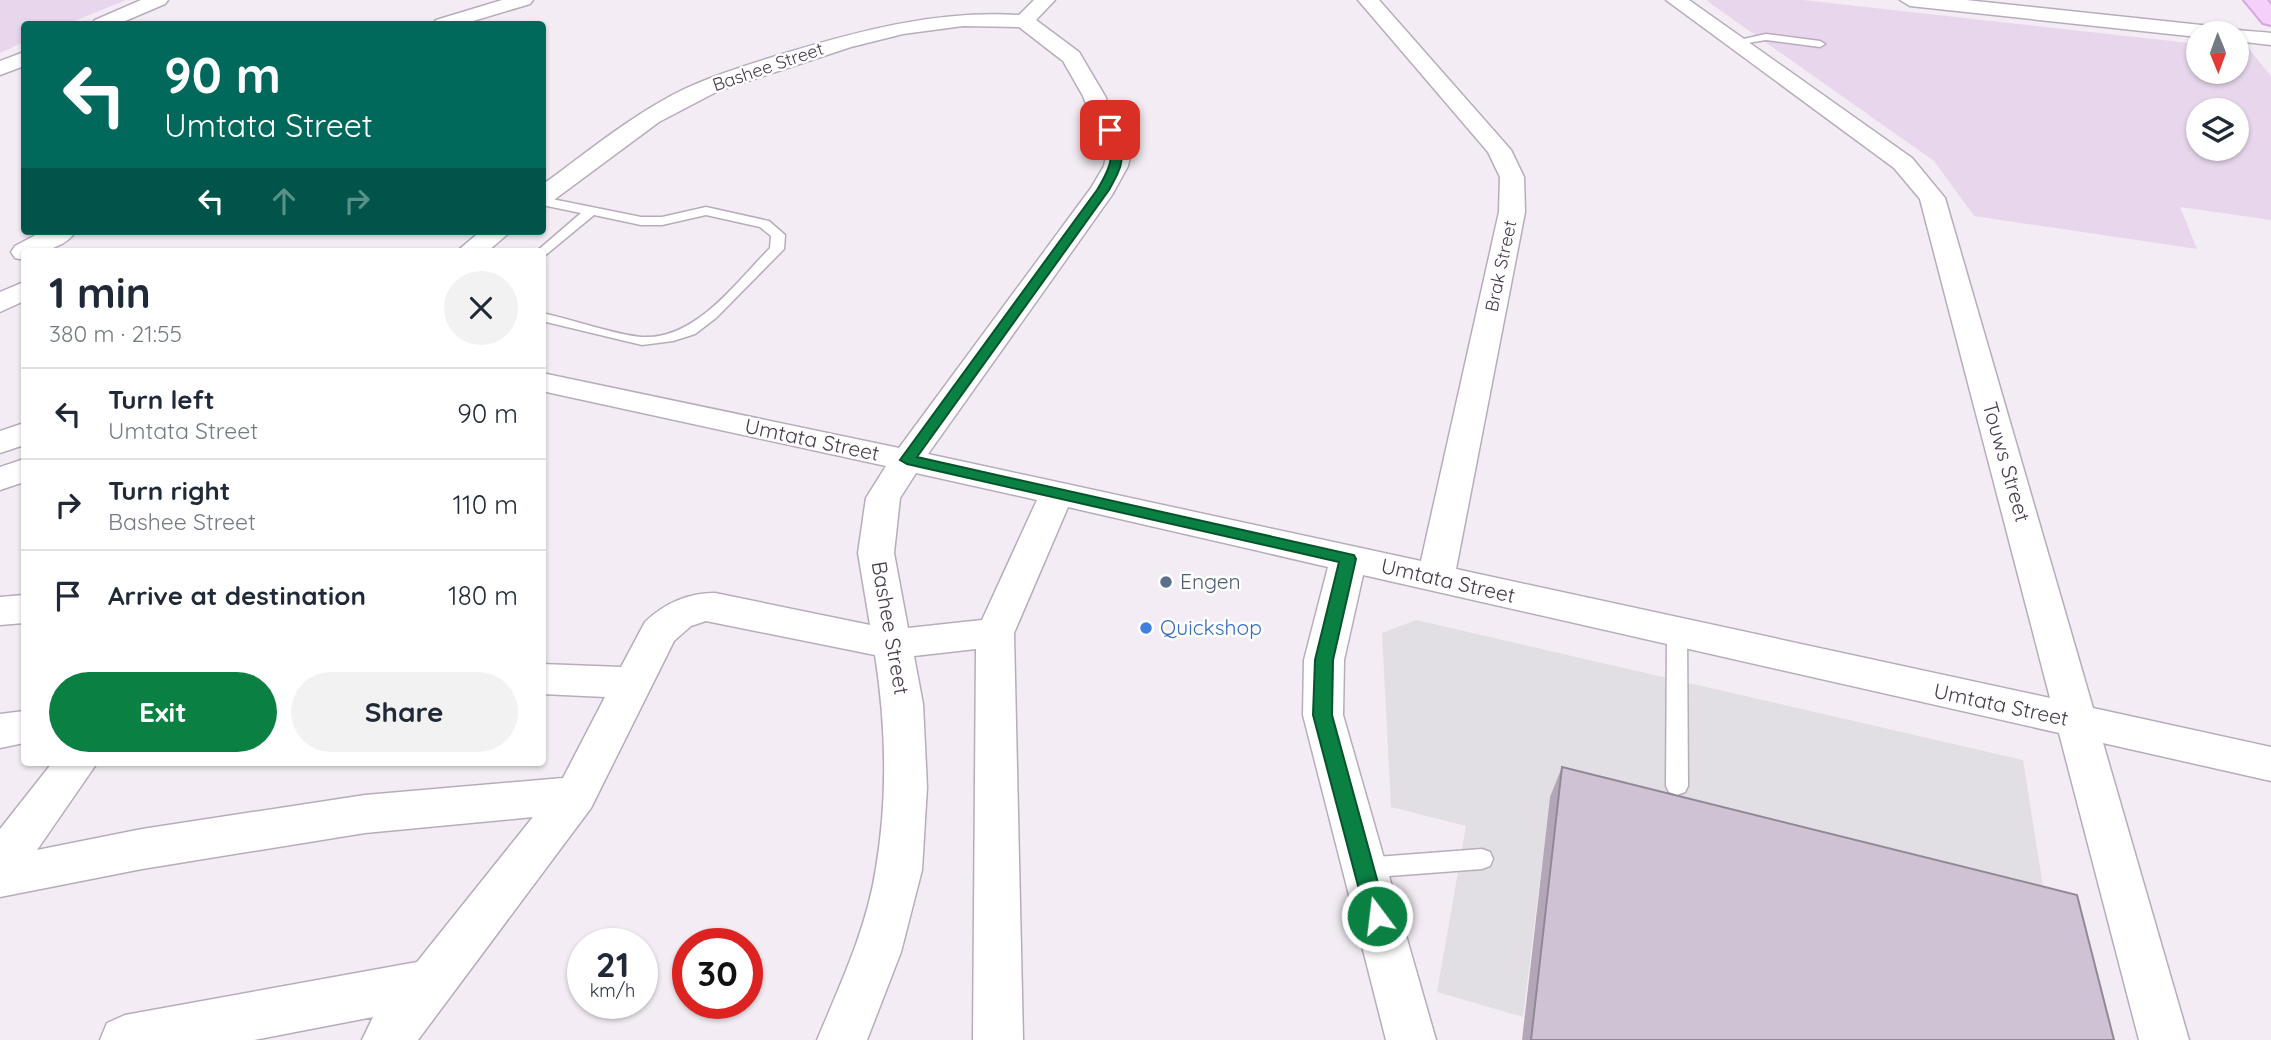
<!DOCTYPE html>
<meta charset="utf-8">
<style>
body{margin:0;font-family:Quicksand,sans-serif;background:#f2f2f3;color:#1f2937;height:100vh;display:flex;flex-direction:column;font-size:26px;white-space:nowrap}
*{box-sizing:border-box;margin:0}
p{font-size:23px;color:#747a83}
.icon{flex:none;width:38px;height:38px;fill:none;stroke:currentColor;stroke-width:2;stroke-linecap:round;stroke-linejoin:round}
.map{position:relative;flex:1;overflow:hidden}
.sheet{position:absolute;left:21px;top:248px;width:525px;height:518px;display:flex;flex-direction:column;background:#fff;border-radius:7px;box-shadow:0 2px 5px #0004}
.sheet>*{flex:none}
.top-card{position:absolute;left:21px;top:21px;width:525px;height:214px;border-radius:7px;box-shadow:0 2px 5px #0004;background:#00695c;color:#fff;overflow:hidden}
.needle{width:46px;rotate:179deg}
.buttons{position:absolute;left:2186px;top:21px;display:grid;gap:14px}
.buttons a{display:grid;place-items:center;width:63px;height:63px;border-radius:50%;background:#fff;box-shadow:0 2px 5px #0004;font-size:35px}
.speed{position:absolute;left:567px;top:928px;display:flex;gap:14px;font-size:35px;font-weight:700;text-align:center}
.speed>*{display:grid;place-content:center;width:91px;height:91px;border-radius:50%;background:#fff;box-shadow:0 2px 5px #0004;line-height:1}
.speed small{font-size:18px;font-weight:400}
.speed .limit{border:10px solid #d22;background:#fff;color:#111}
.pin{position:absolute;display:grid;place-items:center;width:60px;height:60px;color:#fff;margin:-30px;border-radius:14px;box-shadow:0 4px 10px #0006}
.me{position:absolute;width:77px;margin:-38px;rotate:345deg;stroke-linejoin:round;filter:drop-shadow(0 0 5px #0008)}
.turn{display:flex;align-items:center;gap:24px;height:147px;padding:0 28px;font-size:32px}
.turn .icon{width:91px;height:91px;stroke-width:2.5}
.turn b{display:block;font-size:49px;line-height:60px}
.lanes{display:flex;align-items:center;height:66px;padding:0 28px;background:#0003;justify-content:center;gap:35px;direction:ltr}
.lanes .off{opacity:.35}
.round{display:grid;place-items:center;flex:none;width:74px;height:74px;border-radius:37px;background:#f2f2f3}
.overview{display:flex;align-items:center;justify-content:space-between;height:119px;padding:0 28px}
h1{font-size:42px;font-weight:800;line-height:52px}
.cta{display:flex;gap:14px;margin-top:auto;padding:14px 28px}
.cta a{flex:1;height:80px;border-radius:42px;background:#0b8043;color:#fff;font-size:28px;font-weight:800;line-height:80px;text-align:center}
.cta a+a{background:#f2f2f3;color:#1f2937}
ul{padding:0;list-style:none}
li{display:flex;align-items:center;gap:21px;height:91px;padding:0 28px;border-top:2px solid #e0e1e3}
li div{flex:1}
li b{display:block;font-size:26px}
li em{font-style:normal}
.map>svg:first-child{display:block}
.education{fill:#e8d7ec;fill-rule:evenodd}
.parking{fill:#e2dfe4}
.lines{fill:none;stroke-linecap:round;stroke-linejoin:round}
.lane-casing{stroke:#b8acbc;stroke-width:3}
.street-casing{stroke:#b8acbc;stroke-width:3}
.secondary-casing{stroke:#d4a8dc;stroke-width:4}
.lane{fill:#fff;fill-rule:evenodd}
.street{fill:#fff;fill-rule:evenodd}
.secondary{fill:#f5d0fa;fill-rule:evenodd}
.wall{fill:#b3a7b7}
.building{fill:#d0c2d5;stroke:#928895;stroke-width:2}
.route{fill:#0b8043;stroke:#07532c;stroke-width:2}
.service-dot{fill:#5c6f8a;stroke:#fff;stroke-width:2.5}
.shop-dot{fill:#3f7fe0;stroke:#fff;stroke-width:2.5}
.labels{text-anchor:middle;stroke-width:5;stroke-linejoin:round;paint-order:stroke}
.far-street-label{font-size:18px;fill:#443a48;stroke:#fff}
.street-label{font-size:21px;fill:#443a48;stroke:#fff}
.service-label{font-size:21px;fill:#4e5e75;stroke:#fff;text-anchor:start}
.shop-label{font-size:21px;fill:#366cbe;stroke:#fff;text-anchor:start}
</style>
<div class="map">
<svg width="2271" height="1040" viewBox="0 0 2271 1040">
<rect width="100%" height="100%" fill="#f3ecf4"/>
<g class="education">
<path d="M0,0H126L67,24H24V42L0,53Z"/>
<path d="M1709,0H1803L2198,44V72H2236L2237,48L2249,49L2271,76V220L2180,207L2197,249L1974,216L1934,161L1707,1ZM2198,110H2236V149H2198Z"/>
</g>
<path class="parking" d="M1416,620L2023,760L2049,924L1550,798L1523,1017L1437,992L1466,826L1391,807L1382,633Z"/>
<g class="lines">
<g class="lane-casing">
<g id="lane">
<path d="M1766,34L1820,41L1825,44L1820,47L1766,40L1735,45L1730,42Z"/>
<path d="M542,197L641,217H662L706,207L769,221L785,235L784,249L716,318L695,334L673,341L642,345L542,321V313C571,319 615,335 642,337C696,340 736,282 770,248L771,236L760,227L706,215L662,225H641L594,215L542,258V252L537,251L581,213L542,205Z"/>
<path d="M1677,625L1684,627L1687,632L1688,786L1685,792L1677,795L1669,792L1666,786L1667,632L1670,627Z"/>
<path d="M1482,849L1490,852L1493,859L1490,866L1482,869L1363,878L1355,875L1352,868L1355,861L1363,858Z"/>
</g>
</g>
<g class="street-casing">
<g id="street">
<path d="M141,0H168L165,4L118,24H92L95,20Z"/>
<path d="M502,0H533L530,4L463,24H433L436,20Z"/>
<path d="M1034,0H1055L1036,20L1079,52L1105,96L1130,156L1128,166L1112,195L928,454L1421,561L1499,212L1500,177L1488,152L1358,0H1379L1511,150L1524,177L1525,212L1456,569L2050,698L1920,199L1894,168L1666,0H1689L1912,158L1945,198L2093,708L2271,747V781L2103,743L2189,1040H2139L2059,733L1363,575L1344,660L1343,715L1436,1040H1386L1303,715L1304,660L1328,567L1068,507L1014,633L1023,1040H973L976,649L914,656L923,704L927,787L922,870L901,952L867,1040H817C840,985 867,928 876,868C888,797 886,725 875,655L706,621L691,626L674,641L591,808L418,1040H362L373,1017L254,1040H100L107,1023L125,1015L417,962L533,817L365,833L142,869L0,897V829L52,763H97L37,850L142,829L365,795L563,778L605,697L542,694V664L621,667L645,622C665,603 688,593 715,593L870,625L858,553L866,498L886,466L542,391V373L899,448L1091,188L1104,166L1106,156L1083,96L1063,61L1019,27L963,26L903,34L851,47L718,91L659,122L551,202L542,205V185C581,157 618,126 660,102C697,80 738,68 779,55C858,31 936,10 1019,15ZM916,473L1037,500L982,620L908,628L894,553L900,498Z"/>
<path d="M1900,0H1966L2220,27C2235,31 2254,31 2271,33V45L2236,41V33H2198V37L1910,6Z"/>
<path d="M24,52V66L0,75V61Z"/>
<path d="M43,231H76C65,248 43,252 24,252V260L15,258L11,252L15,246Z"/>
<path d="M481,231H511L487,252H456Z"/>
<path d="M24,282V301L0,312V292Z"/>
<path d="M24,423V445L0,453V431Z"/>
<path d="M24,459V482L0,490V467Z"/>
<path d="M24,595V623L0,625V597Z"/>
<path d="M24,711V743L0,748V714Z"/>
</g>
</g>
<g class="secondary-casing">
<path id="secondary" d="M2244,0H2267L2271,5V25L2263,23Z"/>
</g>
<use href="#lane" class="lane"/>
<use href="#street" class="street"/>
<use href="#secondary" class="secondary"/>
</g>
<path class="wall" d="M1562,767L2114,1040H1522L1550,797Z"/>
<path class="building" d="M1562,767L2077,895L2114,1040H1531Z"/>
<path class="route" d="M1110,127L1115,130C1125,160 1124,163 1109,190L917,457L1354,555L1356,559L1333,660L1332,715L1387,916L1384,923L1377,926L1369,923L1366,916L1313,715L1315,660L1339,562L907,464L900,460L1097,190C1113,163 1114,159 1104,130Z"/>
<circle class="service-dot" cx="1166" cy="582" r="7"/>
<circle class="shop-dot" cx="1146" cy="628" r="7"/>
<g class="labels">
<g class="far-street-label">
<text transform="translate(768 67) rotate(-19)" y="6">Bashee Street</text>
<text transform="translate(1501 266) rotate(-78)" y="6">Brak Street</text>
</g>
<g class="street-label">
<text transform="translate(812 440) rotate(12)" y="7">Umtata Street</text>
<text transform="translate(2006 462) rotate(74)" y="7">Touws Street</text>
<text transform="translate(1448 581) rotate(13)" y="7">Umtata Street</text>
<text transform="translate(890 628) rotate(80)" y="7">Bashee Street</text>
<text transform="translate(2001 705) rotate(12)" y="7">Umtata Street</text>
</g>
<g class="service-label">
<text x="1180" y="589">Engen</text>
</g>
<g class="shop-label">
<text x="1160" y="635">Quickshop</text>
</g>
</g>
</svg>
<div class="buttons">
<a><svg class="needle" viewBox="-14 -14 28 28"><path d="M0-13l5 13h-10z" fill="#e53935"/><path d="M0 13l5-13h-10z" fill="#747a83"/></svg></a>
<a><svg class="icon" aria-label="layers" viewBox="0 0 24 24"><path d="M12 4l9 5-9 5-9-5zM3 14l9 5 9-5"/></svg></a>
</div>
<div class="speed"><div>21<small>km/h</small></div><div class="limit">30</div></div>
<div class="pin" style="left:1110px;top:130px;background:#d93025"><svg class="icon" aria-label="arrive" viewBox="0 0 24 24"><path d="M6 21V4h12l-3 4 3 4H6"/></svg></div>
<svg class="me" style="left:1377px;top:916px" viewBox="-20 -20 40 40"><circle r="17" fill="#0b8043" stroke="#fff" stroke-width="3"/><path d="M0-11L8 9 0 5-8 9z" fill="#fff"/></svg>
<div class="top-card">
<div class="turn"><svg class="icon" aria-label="left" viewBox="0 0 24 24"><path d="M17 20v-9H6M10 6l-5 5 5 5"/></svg><div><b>90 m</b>Umtata Street</div></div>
<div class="lanes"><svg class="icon" aria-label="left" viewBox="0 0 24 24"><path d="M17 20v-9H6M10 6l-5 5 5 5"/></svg><svg class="icon off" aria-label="ahead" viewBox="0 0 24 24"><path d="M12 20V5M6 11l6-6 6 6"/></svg><svg class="icon off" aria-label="right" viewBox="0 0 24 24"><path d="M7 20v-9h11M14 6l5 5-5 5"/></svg></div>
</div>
<section class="sheet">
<div class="overview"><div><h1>1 min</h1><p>380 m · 21:55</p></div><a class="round"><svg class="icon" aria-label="close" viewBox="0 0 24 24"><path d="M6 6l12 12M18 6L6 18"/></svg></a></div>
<ul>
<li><svg class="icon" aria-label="left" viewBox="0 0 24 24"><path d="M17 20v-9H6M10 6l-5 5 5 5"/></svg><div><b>Turn left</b><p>Umtata Street</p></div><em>90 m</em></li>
<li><svg class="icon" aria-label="right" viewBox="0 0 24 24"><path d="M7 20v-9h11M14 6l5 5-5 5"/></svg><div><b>Turn right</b><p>Bashee Street</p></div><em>110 m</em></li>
<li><svg class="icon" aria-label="arrive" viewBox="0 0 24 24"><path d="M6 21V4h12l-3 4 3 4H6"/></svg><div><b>Arrive at destination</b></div><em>180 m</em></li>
</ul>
<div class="cta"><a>Exit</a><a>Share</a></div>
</section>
</div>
